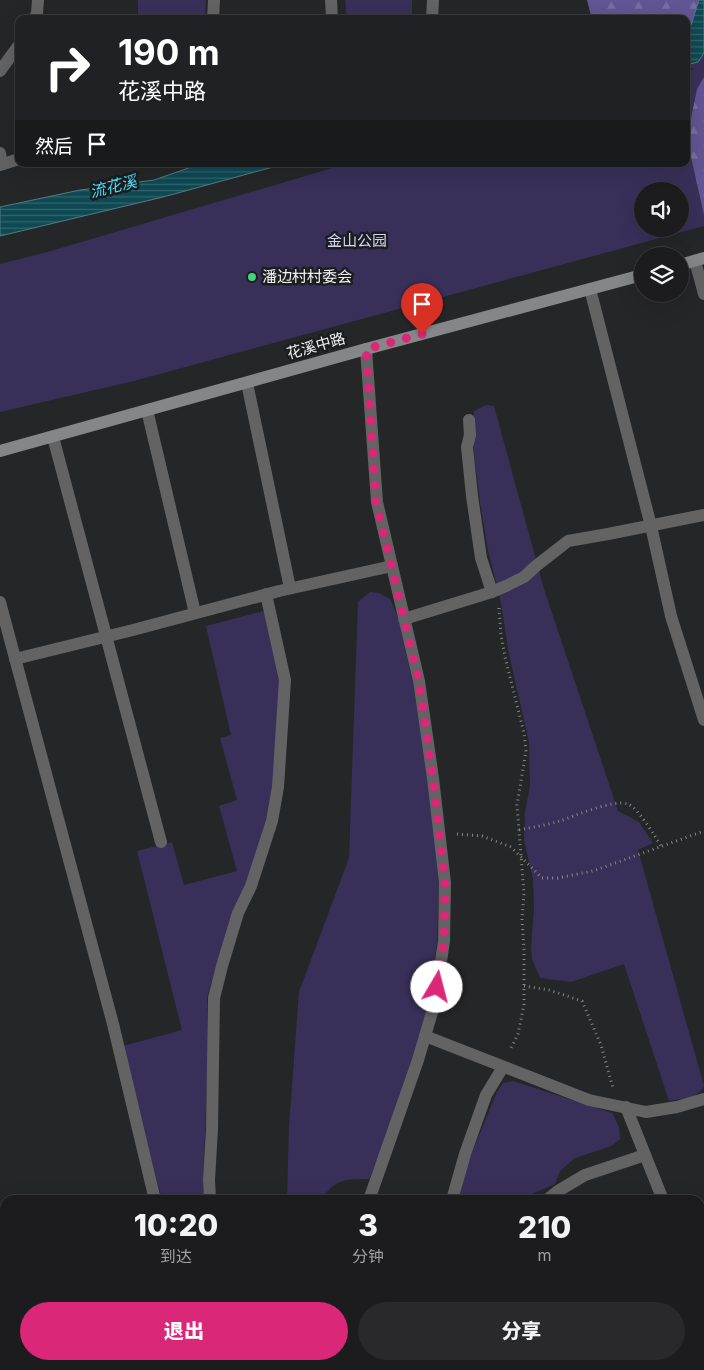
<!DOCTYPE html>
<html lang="zh">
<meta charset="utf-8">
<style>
body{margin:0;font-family:Inter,"Noto Sans SC",sans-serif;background:#29292b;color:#f1f3f6;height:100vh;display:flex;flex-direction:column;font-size:19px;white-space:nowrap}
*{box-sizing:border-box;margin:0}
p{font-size:16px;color:#a0a1a4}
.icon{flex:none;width:28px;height:28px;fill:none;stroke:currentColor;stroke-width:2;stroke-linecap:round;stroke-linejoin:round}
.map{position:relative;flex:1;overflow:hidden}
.side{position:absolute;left:0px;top:1195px;width:705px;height:175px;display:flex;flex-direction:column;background:#1c1c1e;border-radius:15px 15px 0 0;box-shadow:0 5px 20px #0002,0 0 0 1px #3a3a3c}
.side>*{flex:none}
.banner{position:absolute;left:15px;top:15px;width:675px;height:152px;border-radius:10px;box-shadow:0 5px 20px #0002,0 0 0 1px #3a3a3c;background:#202124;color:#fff;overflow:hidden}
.tools{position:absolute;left:634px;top:182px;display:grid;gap:10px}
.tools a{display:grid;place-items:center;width:55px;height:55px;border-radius:50%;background:#1c1c1e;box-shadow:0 5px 20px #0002,0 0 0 1px #3a3a3c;font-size:25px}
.pin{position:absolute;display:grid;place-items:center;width:42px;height:42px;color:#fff;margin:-51px -21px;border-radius:50% 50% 50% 0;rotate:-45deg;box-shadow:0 0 5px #0007}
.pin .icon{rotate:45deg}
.me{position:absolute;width:55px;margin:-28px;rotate:8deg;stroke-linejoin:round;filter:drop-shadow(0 0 4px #0008)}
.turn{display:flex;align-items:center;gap:18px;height:105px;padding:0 20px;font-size:22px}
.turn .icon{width:65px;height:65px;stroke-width:2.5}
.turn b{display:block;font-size:35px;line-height:42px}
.then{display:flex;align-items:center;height:48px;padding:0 20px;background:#0003;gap:10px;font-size:19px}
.eta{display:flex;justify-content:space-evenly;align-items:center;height:85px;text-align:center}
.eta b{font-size:30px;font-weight:800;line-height:35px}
.primary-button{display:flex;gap:10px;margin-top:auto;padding:10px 20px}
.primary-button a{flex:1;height:58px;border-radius:30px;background:#db2777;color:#fff;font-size:20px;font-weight:800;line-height:58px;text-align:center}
.primary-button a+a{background:#29292b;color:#f1f3f6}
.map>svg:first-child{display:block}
.green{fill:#383059;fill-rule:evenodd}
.forest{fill:url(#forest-firs)}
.water{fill:url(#water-rules);stroke:#527c83}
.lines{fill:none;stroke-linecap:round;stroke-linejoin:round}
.path{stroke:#868788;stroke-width:3;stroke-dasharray:1 4;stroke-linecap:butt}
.lane{stroke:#636364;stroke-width:12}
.street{stroke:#636364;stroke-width:12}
.secondary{stroke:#858688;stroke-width:12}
.route{stroke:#db2777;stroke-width:9;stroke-dasharray:0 16.2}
.poi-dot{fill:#3cd77e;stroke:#1b1d1f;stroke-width:2}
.labels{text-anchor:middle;stroke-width:5;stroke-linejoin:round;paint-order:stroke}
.park-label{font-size:15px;fill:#d8d3f8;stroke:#1b1d1f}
.poi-label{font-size:15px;fill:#f2f3f4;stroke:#1b1d1f;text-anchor:start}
.street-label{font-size:15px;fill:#f2f3f4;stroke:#1b1d1f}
.water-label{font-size:16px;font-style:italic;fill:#46def9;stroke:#1b1d1f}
</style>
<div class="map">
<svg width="704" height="1370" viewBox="0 0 704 1370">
<defs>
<pattern id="forest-firs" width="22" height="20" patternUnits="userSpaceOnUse" patternTransform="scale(1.25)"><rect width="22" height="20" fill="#615593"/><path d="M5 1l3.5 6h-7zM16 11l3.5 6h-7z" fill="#786ea3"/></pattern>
<pattern id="water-rules" width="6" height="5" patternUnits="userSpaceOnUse" patternTransform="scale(1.25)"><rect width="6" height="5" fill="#0e4953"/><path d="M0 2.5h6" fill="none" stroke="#32646c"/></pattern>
</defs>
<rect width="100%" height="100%" fill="#252628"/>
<g class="green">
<path d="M138,0H206L205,19H138Z"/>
<path d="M345,0H412V19H347Z"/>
<path d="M587,0H704V226L134,381L0,412V264L51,251L346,164H686V71L694,69L686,66V19H592ZM642,191H680V229H642Z"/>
<path d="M486,405L494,406L544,589L618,811L639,822L653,843L638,850L704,1086C696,1100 683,1098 669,1101L624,964L571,982L540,978L532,959L531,948L534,907L533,879L524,840L525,812L530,786L529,742L509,654L501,603L488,550L480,502L474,454L473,417L474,411Z"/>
<path d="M370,592L379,593L390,599L398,617L413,684L428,778L439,885L437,941L430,1001L418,1060L369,1179C342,1179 337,1179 320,1200H287L289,1126L299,992L349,858L358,602Z"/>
<path d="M264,611L280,681L273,789L266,822L247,883L216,965L207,998L208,1060L203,1181L204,1200H162L123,1046L182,1030L137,851L172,842L184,885L237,871L219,806L237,800L220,738L231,735L206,626Z"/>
<path d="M513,1081L612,1113L619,1127L620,1139L611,1146L575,1158L560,1171L555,1184L517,1200H459L468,1162L497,1092L503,1083Z"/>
</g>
<g class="forest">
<path d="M587,0H699L691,25L686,30V19H592Z"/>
<path d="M704,77V215L687,139L697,89Z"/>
</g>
<g class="water">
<path d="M699,0H704V53L698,62L686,65V30L691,25Z"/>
<path d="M200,164H284L163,197L0,236V207L80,190L154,180Z"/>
</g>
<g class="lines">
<g class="path">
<path d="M499,608L501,635L505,657L524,733L526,751L517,805L524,893L522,919L524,950V1005L518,1034L510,1050"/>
<path d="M519,830C533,827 547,825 560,821C575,816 613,799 628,804C638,808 655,836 661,846"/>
<path d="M457,834L482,836L511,847L542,878H558L593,871L704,831"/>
<path d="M524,986L549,990L582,1001L601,1045L613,1088"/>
</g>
<g class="lane">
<path d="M331,0L332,19"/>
<path d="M34,19L37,13L38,0"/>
<path d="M213,19L214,0"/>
<path d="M0,71L19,45"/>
<path d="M0,153L2,164"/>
<path d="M695,261L704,294"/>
<path d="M590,289L651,526L671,616L704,720"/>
<path d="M247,383L290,588"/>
<path d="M147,410L195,613"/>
<path d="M469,420L470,435L467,447L472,496L481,558L492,592"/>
<path d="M53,437L161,842"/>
<path d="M404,619L492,592L508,585L524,577L536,566L568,541L608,534L704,515"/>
<path d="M15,659L133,630L279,591L392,566"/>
<path d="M425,1036L589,1100L646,1112L677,1107L704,1099"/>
<path d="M626,1107L663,1200"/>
<path d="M210,1200L209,1180L212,1129L214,998L222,966L238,913L251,886L272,821L278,787L285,680L266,594"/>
<path d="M352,1200H360"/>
<path d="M452,1200L465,1154L486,1095L503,1067"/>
<path d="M547,1200L558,1191L585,1175L645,1155"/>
<path d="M458,1365L459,1370"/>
</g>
<g class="street">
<path d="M432,19L433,0"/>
<path d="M0,165L19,159"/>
<path d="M366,349L377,502L419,681L433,778L445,883L444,941L435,1002L418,1060L369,1200"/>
<path d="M0,602L113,1024L155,1200"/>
<path d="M292,1365L316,1369L345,1365"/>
</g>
<g class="secondary">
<path d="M680,265L704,258"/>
<path d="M0,451L366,349L642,275"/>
<path d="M0,1249L5,1265"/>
<path d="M0,1333L5,1349"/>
<path d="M10,1365L11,1370"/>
<path d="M36,1365L38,1370"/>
</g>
</g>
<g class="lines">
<path class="route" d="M422,334L366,349L376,502L419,682L433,778L445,883L444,941L437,987"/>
</g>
<circle class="poi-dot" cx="252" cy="277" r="5"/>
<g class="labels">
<g class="park-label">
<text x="357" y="246">金山公园</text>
</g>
<g class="poi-label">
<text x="262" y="282">潘边村村委会</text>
</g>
<g class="street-label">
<text transform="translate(316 346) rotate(-16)" y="5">花溪中路</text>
</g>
<g class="water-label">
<text transform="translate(113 186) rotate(-14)" y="6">流花溪</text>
</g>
</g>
</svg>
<div class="tools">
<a><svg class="icon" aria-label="sound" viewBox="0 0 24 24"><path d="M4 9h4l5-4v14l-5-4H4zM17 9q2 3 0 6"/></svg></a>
<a><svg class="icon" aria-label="layers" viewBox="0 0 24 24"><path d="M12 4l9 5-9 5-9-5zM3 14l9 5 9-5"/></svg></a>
</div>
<div class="pin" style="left:422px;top:334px;background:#d93025"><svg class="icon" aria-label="arrive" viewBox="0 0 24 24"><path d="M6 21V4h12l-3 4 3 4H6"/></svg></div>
<svg class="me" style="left:437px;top:987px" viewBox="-20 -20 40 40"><circle r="19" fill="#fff"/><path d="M0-13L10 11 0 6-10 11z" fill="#db2777"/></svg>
<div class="banner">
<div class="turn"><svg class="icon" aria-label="right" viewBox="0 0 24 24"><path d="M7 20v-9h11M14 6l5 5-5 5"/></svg><div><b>190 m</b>花溪中路</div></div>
<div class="then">然后<svg class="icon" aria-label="arrive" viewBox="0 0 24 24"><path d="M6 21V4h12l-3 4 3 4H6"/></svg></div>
</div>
<section class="side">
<div class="eta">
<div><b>10:20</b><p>到达</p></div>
<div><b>3</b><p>分钟</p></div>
<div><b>210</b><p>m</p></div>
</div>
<div class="primary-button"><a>退出</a><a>分享</a></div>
</section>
</div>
